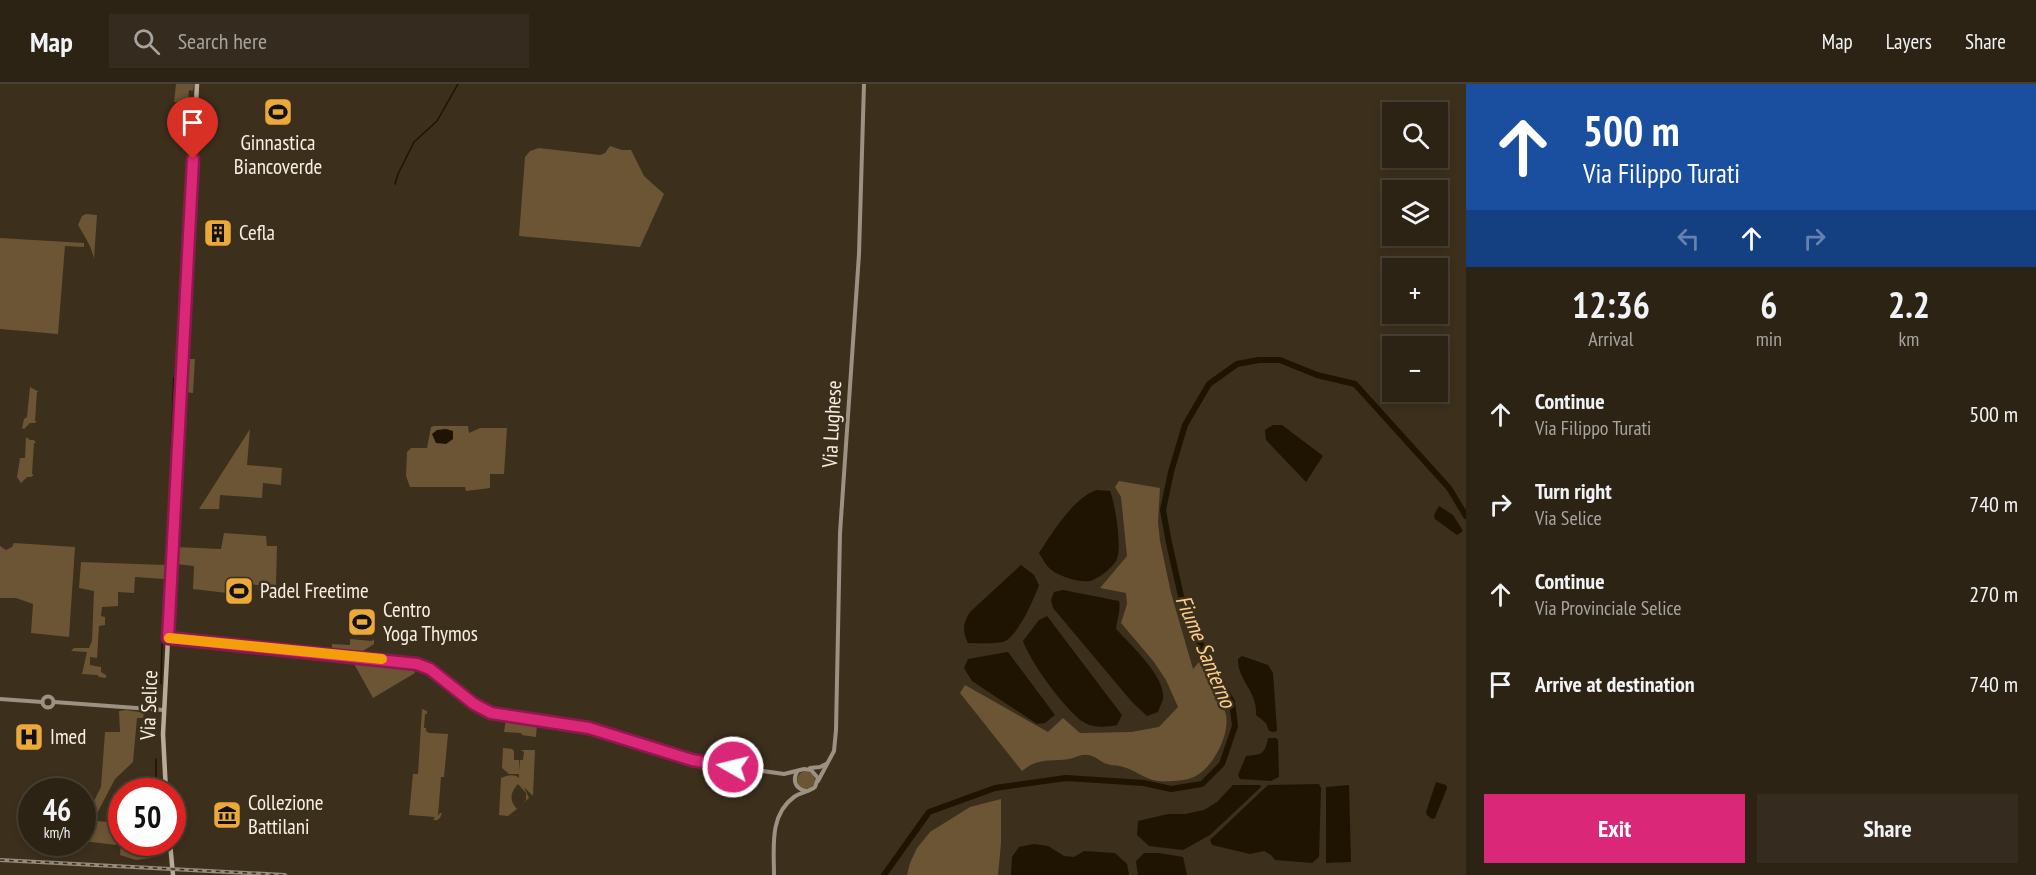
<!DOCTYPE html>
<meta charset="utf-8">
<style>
body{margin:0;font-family:"PT Sans Narrow",sans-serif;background:#352b1e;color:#f1f3f6;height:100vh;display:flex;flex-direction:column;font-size:22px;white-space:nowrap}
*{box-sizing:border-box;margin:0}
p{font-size:20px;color:#a7a4a0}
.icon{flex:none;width:33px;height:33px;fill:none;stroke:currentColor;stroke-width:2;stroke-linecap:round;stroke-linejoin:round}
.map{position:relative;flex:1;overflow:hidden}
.side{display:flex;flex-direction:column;background:#2d2315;width:570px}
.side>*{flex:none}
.banner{background:#1a4fa0;color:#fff;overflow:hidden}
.fabs{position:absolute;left:1382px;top:18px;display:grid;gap:12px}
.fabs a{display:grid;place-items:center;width:66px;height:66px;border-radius:0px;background:#2d2315;box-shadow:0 3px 9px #0003,0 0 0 2px #484034;font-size:30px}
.speed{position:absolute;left:18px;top:694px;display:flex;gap:12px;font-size:30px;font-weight:700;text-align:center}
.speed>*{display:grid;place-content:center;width:78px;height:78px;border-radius:50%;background:#2d2315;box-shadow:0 3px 9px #0003,0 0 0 2px #484034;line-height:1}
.speed small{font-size:15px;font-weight:400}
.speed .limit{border:9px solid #d22;background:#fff;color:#111}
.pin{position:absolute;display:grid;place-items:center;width:51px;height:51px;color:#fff;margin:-62px -26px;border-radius:50% 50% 50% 0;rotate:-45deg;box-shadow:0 0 6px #0007}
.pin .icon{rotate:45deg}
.me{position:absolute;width:66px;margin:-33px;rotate:278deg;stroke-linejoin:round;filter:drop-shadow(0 0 4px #0008)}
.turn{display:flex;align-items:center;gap:21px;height:126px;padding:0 18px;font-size:27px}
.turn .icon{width:78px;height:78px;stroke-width:2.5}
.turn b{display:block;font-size:42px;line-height:51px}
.lanes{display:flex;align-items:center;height:57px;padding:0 18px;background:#0003;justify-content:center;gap:30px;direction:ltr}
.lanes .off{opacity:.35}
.eta{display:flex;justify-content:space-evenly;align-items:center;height:102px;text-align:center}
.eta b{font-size:36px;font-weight:800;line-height:42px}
.primary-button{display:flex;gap:12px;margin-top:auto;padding:12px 18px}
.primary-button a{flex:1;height:69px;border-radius:0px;background:#db2777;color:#fff;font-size:24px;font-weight:800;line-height:69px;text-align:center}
.primary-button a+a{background:#352b1e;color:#f1f3f6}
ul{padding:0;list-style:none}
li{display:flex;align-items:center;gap:18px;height:90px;padding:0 18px}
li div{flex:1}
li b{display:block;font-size:22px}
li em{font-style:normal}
header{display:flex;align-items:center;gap:36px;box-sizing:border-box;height:84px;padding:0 30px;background:#2d2315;border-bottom:2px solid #484034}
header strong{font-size:28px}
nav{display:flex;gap:33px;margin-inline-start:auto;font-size:21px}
.search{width:420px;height:54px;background:#352b1e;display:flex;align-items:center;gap:15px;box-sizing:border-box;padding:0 21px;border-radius:0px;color:#a7a4a0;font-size:22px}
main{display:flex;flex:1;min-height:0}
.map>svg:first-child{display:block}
.green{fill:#6b5534}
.water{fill:#1f1302}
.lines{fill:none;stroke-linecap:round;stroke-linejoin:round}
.stream{stroke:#1f1302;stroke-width:1.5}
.river{stroke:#1f1302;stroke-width:6}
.secondary{stroke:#9c9182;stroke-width:4}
.primary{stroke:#b9ab98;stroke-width:4.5}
.rail-casing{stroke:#968b7c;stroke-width:4}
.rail{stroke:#3c2f1c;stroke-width:1.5;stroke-dasharray:4.5;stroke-linecap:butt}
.route-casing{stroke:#8e194d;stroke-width:15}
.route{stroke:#db2777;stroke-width:10}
.slow{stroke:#f59e0b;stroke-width:10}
.labels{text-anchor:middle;stroke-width:5;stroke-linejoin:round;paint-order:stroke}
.poi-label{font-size:21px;fill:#f8efe4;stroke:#3c2f1c;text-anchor:start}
.street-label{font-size:21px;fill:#f8efe4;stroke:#3c2f1c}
.water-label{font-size:22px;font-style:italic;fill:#fdcf8d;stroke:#3c2f1c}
</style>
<header>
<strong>Map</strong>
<div class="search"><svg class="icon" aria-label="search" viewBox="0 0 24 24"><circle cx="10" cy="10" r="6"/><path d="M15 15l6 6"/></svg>Search here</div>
<nav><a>Map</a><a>Layers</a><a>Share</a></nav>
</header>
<main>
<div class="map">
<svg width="1466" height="791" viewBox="0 0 1466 791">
<rect width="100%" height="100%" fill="#3c2f1c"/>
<g class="green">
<path d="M176,0H194L193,7L189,6L188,18H174Z"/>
<path d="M610,62L622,66H631L644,92L664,110L640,163L519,152L525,73L530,67L539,64L600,71L605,69Z"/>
<path d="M86,130L97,131L94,175C92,163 84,151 78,141L82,132Z"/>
<path d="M0,154L84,159V163L65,162L58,250L0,245Z"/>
<path d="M187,275H195L193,309L185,308Z"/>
<path d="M30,303L39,308H37L35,337H37L35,339H30L24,345L22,344L24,335L27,333Z"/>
<path d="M434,342H468L469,349L480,344H507L504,390H490V404L466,407L465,403H410L406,392L407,368L411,364H427L431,343Z"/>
<path d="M250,345L247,381L282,384L281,401L263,399L262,414L220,411L219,425H199Z"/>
<path d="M26,353L30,356H34L36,359H34L32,390L34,391L31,393H27L21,399L17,393L20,374H25Z"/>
<path d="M1119,397L1160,404L1158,438L1160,457L1171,509L1193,585L1199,578C1208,594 1222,613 1226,631C1230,651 1213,684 1194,693C1185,697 1168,698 1158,697C1144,695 1134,685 1120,682C1116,681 1112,682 1107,680C1100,678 1095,671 1087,671C1081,670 1075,674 1069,675C1050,678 1039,673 1022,687L960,609L965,601L1048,648L1063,634L1080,649L1131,648L1159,643L1178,623L1166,596L1154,578L1121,539L1127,520L1126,509L1100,504L1127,472L1121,413L1115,403Z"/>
<path d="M224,449L266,452L267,462H277L276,502L228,499L227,509L193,505L194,482L176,480V463L221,465Z"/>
<path d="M14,459L75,463L69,553L31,549L33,520L16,514H0V462L6,466L12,463Z"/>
<path d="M81,478L165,481L164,495L135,493L134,509L118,508V522L102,523L101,532L105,533V541L99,542L97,574L90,573V581L101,583V588L106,591V594L99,593L98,591L82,590L87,568L71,567L74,564H89L92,557L94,507L79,504Z"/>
<path d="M350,555L372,557L374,555V560L363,567L332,564V560L350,561Z"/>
<path d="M354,576L413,582L415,589L373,614L353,578Z"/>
<path d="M422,625L427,627V630H425L424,644H426V647L429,649L448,650L444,693H441L438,732L440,729H442L440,734L437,736H433L435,733L409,731L413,690H418Z"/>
<path d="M126,626L146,629H144L143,634H137L133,678L115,695L94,735L92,737L89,736L83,743V727L85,726V722L91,723L101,703L105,648H120L119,627Z"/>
<path d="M506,635L537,639L536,653L522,651L521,649L504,648Z"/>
<path d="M503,664L512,665L514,667V676H519V687L520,676H523L524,668L521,666H535L533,712L524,703L529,714L521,721L526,716V709L518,700C510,709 509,716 517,725L508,732L499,731L501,694C507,691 515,690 519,694V690H509L502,684Z"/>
<circle cx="806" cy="696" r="9"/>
<path d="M1001,715V759L998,791H907L910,779L917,764L930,748L970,723Z"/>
<path d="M97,737L121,739V741L118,744L116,761L83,757V749Z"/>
<path d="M121,758L151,759V774L136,776L120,771Z"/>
</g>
<g class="water">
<path d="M173,293H176L177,296L173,375H170Z"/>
<path d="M1273,341H1282L1323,372L1306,398L1266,356L1265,346Z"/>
<path d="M446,345L453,347V355L446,360L436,359L432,350L437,346Z"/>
<path d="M1097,406L1110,407C1115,419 1123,466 1116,477C1112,484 1098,495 1090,497C1079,499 1058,492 1050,485C1046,481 1042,474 1039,469C1052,449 1074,413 1097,406Z"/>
<path d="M1439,422L1453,431L1463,447L1457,451L1435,435L1434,431Z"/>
<path d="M1021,481L1034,491L1039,501C1034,515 1017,554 1003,558C992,560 979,559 968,559C962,547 963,539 970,528Z"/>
<path d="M1063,506L1119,517C1121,526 1117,535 1116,545C1129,559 1167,594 1163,615C1162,619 1159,624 1158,628L1147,632L1132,618L1053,524L1051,516L1054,508Z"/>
<path d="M1047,532L1122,631L1117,641C1108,643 1093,644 1085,639C1067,629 1029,576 1023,557L1039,536Z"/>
<path d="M1008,568L1055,631L1045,639L1037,640L972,597L964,584L968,575Z"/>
<path d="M1242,572L1268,581L1273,589L1277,646L1275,648L1269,647L1266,639L1256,631C1258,608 1237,595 1238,575Z"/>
<path d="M1268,654H1276L1278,656L1279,693L1271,697L1240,695L1238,691L1246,672C1260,670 1265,672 1268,654Z"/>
<path d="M1436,698L1446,701L1447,704L1435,734L1432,735L1427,731L1426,728Z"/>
<path d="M1319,700L1321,704L1319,773L1312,779L1275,776L1271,771L1264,767L1250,770L1212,761L1210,756L1268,701Z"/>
<path d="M1233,701H1260L1261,703L1210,751L1183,766L1149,762L1137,751L1138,737L1168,730H1185L1204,726L1217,718Z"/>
<path d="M1349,701L1351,778L1326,779V703Z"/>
<path d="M1034,760L1048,762L1064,772L1074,773L1084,767L1115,769L1127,780L1129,791H1011L1012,773L1019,763Z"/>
<path d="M1144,769H1159L1183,773L1187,791H1138L1136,777Z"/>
</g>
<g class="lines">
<g class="stream">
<path d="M395,100L398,90L414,58L437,37L458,0"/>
<path d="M161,600L162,560"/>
<path d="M156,700V675"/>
</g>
<path class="river" d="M884,791L929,728L995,704L1066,694L1144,699L1171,705L1202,700L1222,680L1235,642L1232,618L1204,568L1181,512L1169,459L1163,426L1171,388L1185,341L1209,300L1237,280L1259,276H1280L1317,291L1355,300L1449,404L1466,432"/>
<g class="secondary">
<path d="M168,554L417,580L430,585L474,620L491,629L603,647L692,677L784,690L804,685L811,686L818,694L815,703C809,708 801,708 794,713C769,731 774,764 774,791"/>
<circle cx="48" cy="618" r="5.5"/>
<path d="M0,615L42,618"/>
<path d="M54,618L164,626"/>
<path d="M810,684L820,683L826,680"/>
<path d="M797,688C792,697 796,705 806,707"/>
<path d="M818,697L834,667L836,646L840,449L859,170L864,0"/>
</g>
<g class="primary">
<path d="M166,708L163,650L197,0"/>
<path d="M170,759L173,791"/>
</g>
<g class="rail-casing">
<path id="rail" d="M0,776L285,791"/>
</g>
<use href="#rail" class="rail"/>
</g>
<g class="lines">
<g class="route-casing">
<path id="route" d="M193,75L168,554L417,580L430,585L474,620L491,629L589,644L692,676L733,683"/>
</g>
<use href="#route" class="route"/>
<path class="slow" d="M169,554L382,575"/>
</g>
<defs>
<g id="stadium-square" transform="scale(1.5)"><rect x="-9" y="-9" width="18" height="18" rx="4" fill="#eba93a" stroke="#3c2f1c"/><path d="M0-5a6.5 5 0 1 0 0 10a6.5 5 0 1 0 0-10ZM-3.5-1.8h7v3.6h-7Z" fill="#111"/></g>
<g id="building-square" transform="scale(1.5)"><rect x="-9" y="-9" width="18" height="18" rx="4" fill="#eba93a" stroke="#3c2f1c"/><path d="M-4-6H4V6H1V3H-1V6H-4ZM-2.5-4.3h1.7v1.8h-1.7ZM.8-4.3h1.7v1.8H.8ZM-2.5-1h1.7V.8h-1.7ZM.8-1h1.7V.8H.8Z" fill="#111"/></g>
<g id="hospital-square" transform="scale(1.5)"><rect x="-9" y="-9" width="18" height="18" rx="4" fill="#eba93a" stroke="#3c2f1c"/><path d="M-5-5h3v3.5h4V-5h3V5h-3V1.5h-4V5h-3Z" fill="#111"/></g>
<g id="museum-square" transform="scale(1.5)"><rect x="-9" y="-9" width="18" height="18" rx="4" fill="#eba93a" stroke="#3c2f1c"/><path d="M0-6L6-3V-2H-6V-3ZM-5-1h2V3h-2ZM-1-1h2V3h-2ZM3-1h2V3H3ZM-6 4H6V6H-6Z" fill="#111"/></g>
</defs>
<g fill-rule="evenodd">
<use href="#stadium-square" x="278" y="28"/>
<use href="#building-square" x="218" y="149"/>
<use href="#stadium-square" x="239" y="507"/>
<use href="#stadium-square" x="362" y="538"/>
<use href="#hospital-square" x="29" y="653"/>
<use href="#museum-square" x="227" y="731"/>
</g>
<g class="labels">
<g class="poi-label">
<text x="278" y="66" text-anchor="middle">Ginnastica<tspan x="278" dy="24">Biancoverde</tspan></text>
<text x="239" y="156">Cefla</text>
<text x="260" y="514">Padel Freetime</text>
<text x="383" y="533">Centro<tspan x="383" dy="24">Yoga Thymos</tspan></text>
<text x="50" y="660">Imed</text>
<text x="248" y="726">Collezione<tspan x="248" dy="24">Battilani</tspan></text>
</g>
<g class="street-label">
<text transform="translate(832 340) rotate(-87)" y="7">Via Lughese</text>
<text transform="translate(149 621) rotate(-88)" y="7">Via Selice</text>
</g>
<g class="water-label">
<text transform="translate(1206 567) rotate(67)" y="8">Fiume Santerno</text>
</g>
</g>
</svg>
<div class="fabs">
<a><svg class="icon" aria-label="search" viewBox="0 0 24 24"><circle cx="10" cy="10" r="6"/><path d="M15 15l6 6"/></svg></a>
<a><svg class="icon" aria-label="layers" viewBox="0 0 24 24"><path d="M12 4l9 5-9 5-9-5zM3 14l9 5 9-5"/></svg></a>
<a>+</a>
<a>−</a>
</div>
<div class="speed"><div>46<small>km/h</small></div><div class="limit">50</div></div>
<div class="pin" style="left:193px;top:75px;background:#d93025"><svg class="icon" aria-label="arrive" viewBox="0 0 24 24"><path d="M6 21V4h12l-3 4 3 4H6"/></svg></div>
<svg class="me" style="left:733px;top:683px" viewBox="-20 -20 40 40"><circle r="17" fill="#db2777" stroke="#fff" stroke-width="3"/><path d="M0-11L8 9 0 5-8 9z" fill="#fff"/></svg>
</div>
<section class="side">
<div class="banner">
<div class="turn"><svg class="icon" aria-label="ahead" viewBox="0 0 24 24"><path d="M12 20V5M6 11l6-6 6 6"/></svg><div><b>500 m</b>Via Filippo Turati</div></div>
<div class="lanes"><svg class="icon off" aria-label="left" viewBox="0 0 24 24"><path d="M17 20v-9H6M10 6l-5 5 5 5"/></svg><svg class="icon" aria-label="ahead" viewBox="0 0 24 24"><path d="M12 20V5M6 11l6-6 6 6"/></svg><svg class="icon off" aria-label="right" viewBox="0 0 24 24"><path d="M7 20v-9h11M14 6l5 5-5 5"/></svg></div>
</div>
<div class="eta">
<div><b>12:36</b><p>Arrival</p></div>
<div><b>6</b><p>min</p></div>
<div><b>2.2</b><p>km</p></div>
</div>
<ul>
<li><svg class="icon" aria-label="ahead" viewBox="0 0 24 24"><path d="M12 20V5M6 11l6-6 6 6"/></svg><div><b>Continue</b><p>Via Filippo Turati</p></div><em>500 m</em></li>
<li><svg class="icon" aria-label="right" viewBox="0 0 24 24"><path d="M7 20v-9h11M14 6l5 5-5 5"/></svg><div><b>Turn right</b><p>Via Selice</p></div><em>740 m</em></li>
<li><svg class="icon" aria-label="ahead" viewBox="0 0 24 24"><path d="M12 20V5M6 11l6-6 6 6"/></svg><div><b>Continue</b><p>Via Provinciale Selice</p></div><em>270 m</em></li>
<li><svg class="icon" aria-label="arrive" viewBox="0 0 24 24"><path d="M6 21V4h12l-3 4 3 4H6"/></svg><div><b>Arrive at destination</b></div><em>740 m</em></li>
</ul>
<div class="primary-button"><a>Exit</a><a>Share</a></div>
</section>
</main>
